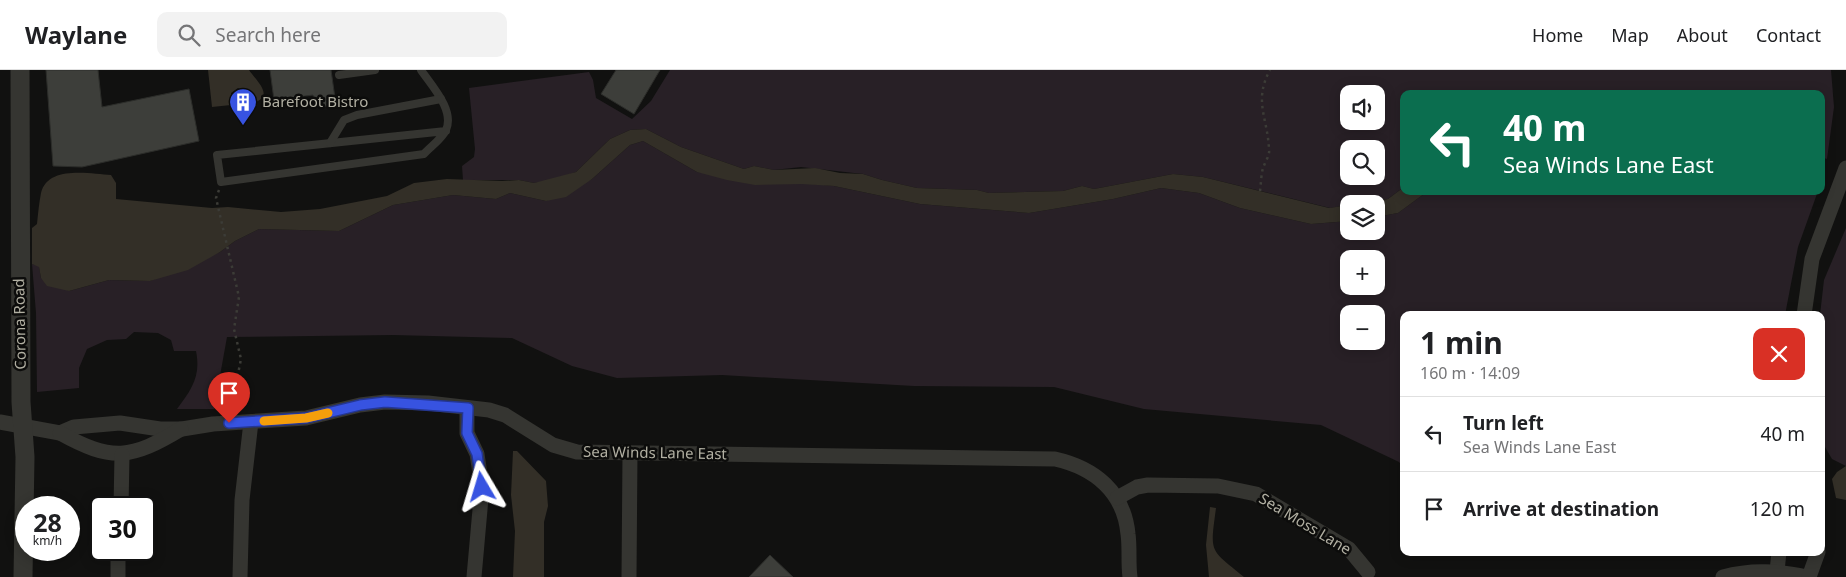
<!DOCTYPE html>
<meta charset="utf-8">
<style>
body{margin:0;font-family:"Noto Sans",sans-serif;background:#f2f2f2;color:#202124;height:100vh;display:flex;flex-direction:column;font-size:19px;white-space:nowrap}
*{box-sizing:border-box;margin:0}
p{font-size:16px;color:#757577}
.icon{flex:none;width:28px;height:28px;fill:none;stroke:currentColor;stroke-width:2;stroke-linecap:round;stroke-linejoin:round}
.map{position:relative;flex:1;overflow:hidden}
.sheet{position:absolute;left:1400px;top:241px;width:425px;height:245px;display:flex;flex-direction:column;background:#fff;border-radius:10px;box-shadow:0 2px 12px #0003}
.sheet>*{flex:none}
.guide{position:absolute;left:1400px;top:20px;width:425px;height:105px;border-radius:10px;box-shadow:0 2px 12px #0003;background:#0b6e4f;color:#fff;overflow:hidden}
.tools{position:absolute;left:1340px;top:15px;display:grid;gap:10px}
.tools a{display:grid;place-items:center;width:45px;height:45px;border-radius:10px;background:#fff;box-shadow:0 2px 12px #0003;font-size:25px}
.speed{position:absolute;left:15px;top:426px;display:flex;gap:10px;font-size:25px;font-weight:700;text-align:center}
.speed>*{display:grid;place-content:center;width:65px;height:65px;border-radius:50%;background:#fff;box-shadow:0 2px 12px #0003;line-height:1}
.speed small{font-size:12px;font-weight:400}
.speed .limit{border:2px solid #111;border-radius:8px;background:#fff;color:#111}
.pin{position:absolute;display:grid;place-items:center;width:42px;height:42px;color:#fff;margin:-51px -21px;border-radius:50% 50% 50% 0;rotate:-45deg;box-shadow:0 0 5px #0007}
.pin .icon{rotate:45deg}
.me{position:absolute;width:55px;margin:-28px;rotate:353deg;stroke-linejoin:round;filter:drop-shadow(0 0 4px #0008)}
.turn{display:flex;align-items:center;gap:18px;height:105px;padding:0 20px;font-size:22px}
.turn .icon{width:65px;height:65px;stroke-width:2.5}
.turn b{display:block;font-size:35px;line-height:42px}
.round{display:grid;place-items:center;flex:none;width:52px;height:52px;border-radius:10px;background:#f2f2f2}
.head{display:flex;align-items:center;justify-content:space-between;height:85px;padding:0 20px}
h1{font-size:30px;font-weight:700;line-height:38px}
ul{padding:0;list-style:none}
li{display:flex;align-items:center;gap:15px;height:75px;padding:0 20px;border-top:1px solid #e0e0e0}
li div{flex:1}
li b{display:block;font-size:19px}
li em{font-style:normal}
header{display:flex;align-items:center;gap:30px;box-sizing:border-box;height:70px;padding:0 25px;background:#fff;border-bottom:1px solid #e0e0e0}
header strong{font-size:24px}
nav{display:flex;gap:28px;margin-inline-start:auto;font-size:18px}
.search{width:350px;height:45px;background:#f2f2f2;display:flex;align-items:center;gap:12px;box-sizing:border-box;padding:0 18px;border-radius:10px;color:#757577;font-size:19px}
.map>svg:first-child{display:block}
.green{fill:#282026;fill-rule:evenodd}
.water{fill:#332f27}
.building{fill:#3d3e3a;stroke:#2c2d2a}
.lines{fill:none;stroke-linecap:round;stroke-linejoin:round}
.path{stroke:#3c3c37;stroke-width:2.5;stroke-dasharray:2.5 4;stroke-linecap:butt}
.service{stroke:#353531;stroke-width:8}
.minor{stroke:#353531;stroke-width:15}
.tertiary{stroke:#353531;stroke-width:19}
.route-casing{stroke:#243692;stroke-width:12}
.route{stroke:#3753e1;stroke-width:9}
.slow{stroke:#f59e0b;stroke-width:9}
.labels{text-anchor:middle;stroke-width:5;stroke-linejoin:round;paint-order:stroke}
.poi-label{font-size:15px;fill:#b1afa2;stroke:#0c0c0b;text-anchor:start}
.street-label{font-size:15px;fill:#b1afa2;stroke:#0c0c0b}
</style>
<header>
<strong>Waylane</strong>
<div class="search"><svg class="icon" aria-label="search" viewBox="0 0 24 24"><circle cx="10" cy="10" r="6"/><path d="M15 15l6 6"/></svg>Search here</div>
<nav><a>Home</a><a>Map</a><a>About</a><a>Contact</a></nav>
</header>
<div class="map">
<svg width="1846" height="507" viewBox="0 0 1846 507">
<rect width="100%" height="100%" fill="#111110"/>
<g class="green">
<path d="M670,0H1831L1834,37L1827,89L1821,87V24H1404V117L1388,129L1330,138L1203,107L1173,104L1094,119L1082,116L1063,121L989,123L977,120L917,118L882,110L863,104L801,97L774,100L754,96L744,99L681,77L646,59L630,60L610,69L576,102L553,110L534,113L519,110H463L462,96L474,87L475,79L469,18L589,2L593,10L596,28L632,49L651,31ZM1349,24H1376V51H1349ZM1349,79H1376V106H1349Z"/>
<path d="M643,71L697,102L834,116L920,134L1029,143L1113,129L1161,118L1199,123L1240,138L1311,154L1349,151V161H1376V147L1398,143L1428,121H1818L1798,177L1785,245H1404V398L1399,392L1321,355L1144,339L1054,317L914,316L722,305L617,308L572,296L512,268L393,265L227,267L214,339H177C192,319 201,306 196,281H174L171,270L158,263L134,262L126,269L107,270L87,279L79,298V318L37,322L36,243L32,194L39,196L41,208L69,221L109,210L150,211L220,182L235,171L259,159L339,161L393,135L453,125L496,129L510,123L546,131L592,109L630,75ZM1349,189H1376V216H1349ZM1349,244H1376V271H1349Z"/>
<path d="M1846,158V396L1832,389L1825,377L1820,245L1824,210Z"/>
</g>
<g class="water">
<path d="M208,0H249C254,8 273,24 258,31C252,34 250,32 246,29L243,21L238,18L231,23V35L212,37Z"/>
<path d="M646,59L681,77L744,99L754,96L774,100L815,98L840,103L863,104L882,110L917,118L977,120L989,123L1063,121L1082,116L1094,119L1173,104L1203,107L1329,138L1349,135V151L1311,154L1240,138L1199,123L1161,118L1113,129L1029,143L920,134L834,116L802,114L755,115L727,110L697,102L643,71L630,75L592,109L566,127L546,131L510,123L496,129L453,125L393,135L339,161L259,159L235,171L220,182L188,200L150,211L109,210L69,221L47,216L41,208L39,197L32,194V158L37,154C38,144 39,133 41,123C48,95 90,104 111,105L116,113V129L212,138L228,137L281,142L320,139L387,126L414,113L447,109L502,111L519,110L534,113L576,102L610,69L630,60Z"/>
<path d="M1404,117V121H1428L1398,143L1376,147V134H1357L1388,129Z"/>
<path d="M513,381H517L546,411L548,436L544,452V507H513L515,461L511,425Z"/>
<path d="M1846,396V430L1836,428L1832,409L1837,402Z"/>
<path d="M1210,437L1216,438C1210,484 1209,478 1244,507H1209L1206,475Z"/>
</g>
<g class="building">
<path d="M46,0H98L102,37L189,19L199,71L82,97L53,96Z"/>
<path d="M270,0H331L336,35L315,38L313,25L274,30Z"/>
<path d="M616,0H660L634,44L601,24Z"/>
<path d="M770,485L793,507H749Z"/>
</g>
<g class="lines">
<g class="path">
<path d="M219,120L216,128L239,227L234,259L241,289L231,339"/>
<path d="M1260,121C1261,114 1261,105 1263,98C1265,92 1270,85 1269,80C1268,48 1253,31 1270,0"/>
</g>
<g class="service">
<path d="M421,0C431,15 455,40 446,60C442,69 430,77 424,84L221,112L217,85L446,61"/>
<path d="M339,5L375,0"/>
<path d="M330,73L344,50L357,45L441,29"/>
</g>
<g class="minor">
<path d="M1804,245L1812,189L1846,98"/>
<path d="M467,338V363L477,384L482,417L474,507"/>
<path d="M0,352L60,363L74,357L120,353L160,359H182L213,354L306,348L360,335L385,332L428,333L489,340L505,345L553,375L577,382L1055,389C1095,398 1124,422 1128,464C1130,478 1128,493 1130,507"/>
<path d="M60,363C112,392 131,389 181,359"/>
<path d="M1117,428L1137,417L1148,415L1218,416L1256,424L1349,479L1368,502"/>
<path d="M121,438L122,385"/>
<path d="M1777,501L1779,482"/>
<path d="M118,507V480"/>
<path d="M240,507L242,430L251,352"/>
<path d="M629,507L630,383"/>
<path d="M1723,507C1752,499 1777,501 1807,507"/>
<path d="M1809,507L1818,482"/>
</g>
<path class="tertiary" d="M20,0L21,332L25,387L23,507"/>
</g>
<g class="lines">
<g class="route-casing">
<path id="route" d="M229,353L306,348L360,335L385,332L468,338L467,363L477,384L482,417"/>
</g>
<use href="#route" class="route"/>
<path class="slow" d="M264,351L306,348L328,343"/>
</g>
<defs>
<g id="building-pin" transform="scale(1.4375)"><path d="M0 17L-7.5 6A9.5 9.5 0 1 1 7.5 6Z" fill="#3753e1" stroke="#0c0c0b"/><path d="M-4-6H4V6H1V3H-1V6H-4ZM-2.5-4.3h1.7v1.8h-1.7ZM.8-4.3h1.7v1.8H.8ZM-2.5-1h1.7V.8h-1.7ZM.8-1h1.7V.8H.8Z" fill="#fff"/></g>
</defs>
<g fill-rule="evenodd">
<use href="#building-pin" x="243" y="32"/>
</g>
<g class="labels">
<g class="poi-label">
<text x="262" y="37">Barefoot Bistro</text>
</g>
<g class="street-label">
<text transform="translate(20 254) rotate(-91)" y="5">Corona Road</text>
<text transform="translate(655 383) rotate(1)" y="5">Sea Winds Lane East</text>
<text transform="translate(1305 454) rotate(31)" y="5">Sea Moss Lane</text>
</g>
</g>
</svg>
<div class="tools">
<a><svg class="icon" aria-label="sound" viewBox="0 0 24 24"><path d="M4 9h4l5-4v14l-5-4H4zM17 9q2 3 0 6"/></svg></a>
<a><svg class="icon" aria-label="search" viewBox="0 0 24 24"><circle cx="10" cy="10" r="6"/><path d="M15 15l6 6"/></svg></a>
<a><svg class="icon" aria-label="layers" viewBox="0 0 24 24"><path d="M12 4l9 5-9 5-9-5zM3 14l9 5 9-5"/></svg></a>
<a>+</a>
<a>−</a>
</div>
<div class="speed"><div>28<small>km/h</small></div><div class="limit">30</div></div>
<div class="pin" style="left:229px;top:353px;background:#d93025"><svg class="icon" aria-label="arrive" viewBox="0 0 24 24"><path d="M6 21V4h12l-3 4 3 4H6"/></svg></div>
<svg class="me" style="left:482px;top:417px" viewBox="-20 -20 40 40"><path d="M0-17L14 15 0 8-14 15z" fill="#3753e1" stroke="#fff" stroke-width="4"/></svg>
<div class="guide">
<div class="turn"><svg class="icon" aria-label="left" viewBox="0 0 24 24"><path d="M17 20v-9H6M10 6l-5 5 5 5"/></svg><div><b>40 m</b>Sea Winds Lane East</div></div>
</div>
<section class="sheet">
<div class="head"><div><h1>1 min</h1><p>160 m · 14:09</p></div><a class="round" style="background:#d93025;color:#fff"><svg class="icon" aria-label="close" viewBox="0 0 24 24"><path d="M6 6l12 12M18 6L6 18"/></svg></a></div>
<ul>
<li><svg class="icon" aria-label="left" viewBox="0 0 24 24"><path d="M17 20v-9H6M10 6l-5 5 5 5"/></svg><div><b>Turn left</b><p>Sea Winds Lane East</p></div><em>40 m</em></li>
<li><svg class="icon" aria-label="arrive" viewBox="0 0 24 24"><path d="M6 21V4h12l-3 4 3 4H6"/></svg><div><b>Arrive at destination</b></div><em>120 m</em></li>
</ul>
</section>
</div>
